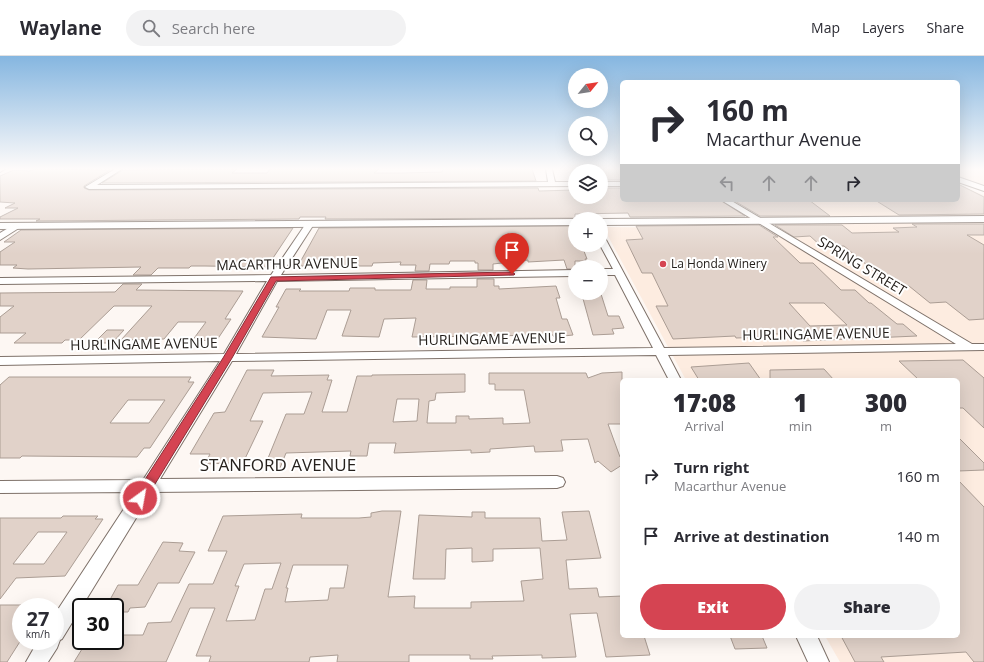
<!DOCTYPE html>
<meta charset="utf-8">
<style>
body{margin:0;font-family:"Open Sans",sans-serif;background:#f2f2f3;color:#2b2b33;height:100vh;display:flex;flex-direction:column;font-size:15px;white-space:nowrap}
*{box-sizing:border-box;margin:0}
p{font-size:13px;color:#7c7c81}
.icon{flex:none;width:22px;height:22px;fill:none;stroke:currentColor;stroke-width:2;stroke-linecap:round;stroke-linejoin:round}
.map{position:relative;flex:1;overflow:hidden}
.details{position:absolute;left:620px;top:322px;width:340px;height:260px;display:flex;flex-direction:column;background:#fff;border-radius:6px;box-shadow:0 4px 16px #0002}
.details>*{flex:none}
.guide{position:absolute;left:620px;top:24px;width:340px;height:122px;border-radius:6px;box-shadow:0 4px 16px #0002;background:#fff;color:#2b2b33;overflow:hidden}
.needle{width:26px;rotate:60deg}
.controls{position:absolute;left:568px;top:12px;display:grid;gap:8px}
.controls a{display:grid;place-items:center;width:40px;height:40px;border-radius:50%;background:#fff;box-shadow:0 4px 16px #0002;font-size:20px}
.speed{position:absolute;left:12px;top:542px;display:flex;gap:8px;font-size:20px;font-weight:700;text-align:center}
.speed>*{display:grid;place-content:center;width:52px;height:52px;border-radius:50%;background:#fff;box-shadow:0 4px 16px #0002;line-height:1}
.speed small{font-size:10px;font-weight:400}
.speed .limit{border:2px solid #111;border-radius:6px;background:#fff;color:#111}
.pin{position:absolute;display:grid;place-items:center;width:34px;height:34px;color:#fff;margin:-41px -17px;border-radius:50% 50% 50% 0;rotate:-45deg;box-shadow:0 0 4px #0007}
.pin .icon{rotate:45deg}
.me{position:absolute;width:44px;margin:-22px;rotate:32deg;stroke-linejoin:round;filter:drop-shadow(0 0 3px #0008)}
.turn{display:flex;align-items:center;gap:14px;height:84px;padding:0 20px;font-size:18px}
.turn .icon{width:52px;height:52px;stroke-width:2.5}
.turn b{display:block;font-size:28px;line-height:34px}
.lanes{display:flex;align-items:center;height:38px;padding:0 20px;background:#0003;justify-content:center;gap:20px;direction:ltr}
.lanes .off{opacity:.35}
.eta{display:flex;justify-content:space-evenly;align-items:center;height:68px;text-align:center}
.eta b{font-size:24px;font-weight:800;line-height:28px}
.button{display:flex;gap:8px;margin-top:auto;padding:8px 20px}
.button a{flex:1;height:46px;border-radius:24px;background:#d54452;color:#fff;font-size:16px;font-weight:800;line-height:46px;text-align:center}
.button a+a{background:#f2f2f3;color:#2b2b33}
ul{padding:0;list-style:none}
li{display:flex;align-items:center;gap:12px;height:60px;padding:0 20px}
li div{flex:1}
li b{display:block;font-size:15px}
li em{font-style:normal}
header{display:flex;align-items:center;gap:24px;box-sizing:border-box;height:56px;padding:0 20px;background:#fff;border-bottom:1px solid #e1e1e2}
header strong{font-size:19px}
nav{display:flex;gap:22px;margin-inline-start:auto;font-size:14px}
.search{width:280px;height:36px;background:#f2f2f3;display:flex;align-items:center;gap:10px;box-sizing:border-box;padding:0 14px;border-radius:22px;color:#7c7c81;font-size:15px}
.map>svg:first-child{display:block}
.built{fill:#fdece0}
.building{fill:#e1d2c9;stroke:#ab9d94;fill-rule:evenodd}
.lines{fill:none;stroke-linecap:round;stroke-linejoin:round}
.minor-casing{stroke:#7e7169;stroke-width:2}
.tertiary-casing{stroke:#7e7169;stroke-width:2}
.secondary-casing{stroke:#7e7169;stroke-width:2}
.minor{fill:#fff;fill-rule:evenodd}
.tertiary{fill:#fff;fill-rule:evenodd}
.secondary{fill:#fff;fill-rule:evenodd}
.route{fill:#d54452;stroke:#8a2c35}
.poi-dot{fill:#d54452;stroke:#fff;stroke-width:1.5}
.labels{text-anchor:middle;stroke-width:4;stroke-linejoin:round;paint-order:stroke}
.far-poi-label{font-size:12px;fill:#25201c;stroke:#fff;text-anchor:start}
.street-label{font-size:14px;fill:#25201c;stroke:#fff}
.near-street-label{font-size:17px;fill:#25201c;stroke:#fff}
</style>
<header>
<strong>Waylane</strong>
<div class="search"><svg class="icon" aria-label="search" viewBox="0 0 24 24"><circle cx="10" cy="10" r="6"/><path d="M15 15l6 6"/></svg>Search here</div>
<nav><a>Map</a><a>Layers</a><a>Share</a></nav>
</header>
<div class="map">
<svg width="984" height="606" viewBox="0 0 984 606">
<rect width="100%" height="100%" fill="#fdf7f3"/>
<g class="built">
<path d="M958,113H984V129L958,120Z"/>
<path d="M958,129L984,139V606H840L825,580H958V324H686L603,171L786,173L738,144H958Z"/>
</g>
<g class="building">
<path d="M36,113L110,114L84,130V132L89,134L538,132L539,135L575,134V141H601V132H622V144H720L745,160L630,161L628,157L575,158V162L325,163L326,161H300L299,163L36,165L40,163H0V161L18,152H5L15,147L0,146V120L14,114L29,115Z"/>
<path d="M237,113L232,117H267L270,113H379L374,117H401L442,116L443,113H532L536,125L102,127L123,114Z"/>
<rect x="601" y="113" width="21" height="11"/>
<path d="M958,128L984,141V158L899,159L875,144H958Z"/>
<path d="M733,144H809L830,160H760Z"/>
<path d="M912,168H984V179H967L984,189V263L969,264L946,246L930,247L909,230H892L844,190H821L810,180L794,181L775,169H842L852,177L899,176L893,172L917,171Z"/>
<path d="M759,169L778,181H773L800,207H813L841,234H855L869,247H871L897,268H903L917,280L803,285L796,278H766L768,281L736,282L735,280L673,283L656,250H668L652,217H642L626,184L643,183L636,170ZM789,247H824L847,269L810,270Z"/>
<path d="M575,170V190H582L587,203H585L586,205H575V213H567L564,204L528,206V204L493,208V214H478V207H475V205H450L449,208H430L429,215H415L416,209H400L401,206L373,207L372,210H298L319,172Z"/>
<path d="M293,172L267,211L205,210H191L189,212H158L151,219H133L141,211L28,213L13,212L17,209H0V196L15,186H4L21,174Z"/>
<path d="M477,223H494V230H499V233L556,230L560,242H556L562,263H567L573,279L554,281L553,279L412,281L416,262L384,263L379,281L342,280L351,254H327L316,283L262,281L279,251H276L286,233H301L299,235H349L350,232H375V234H411L413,224H427L426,233H450V231H477Z"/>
<path d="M123,228H142L136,234L243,235L225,263H231L217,284L192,285L206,266H178L164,283L121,284L152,250H114L79,284H65L62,287H14L26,277H0V261L14,250H0V237L115,236Z"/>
<path d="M601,238L608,260H619L624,272L612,273L614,278L593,279L582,239Z"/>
<path d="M107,274H124L112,287H94Z"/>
<path d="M963,304L984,322V372L963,352H958V324H919L899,305Z"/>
<path d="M749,307L761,324H699L691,311Z"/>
<path d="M824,313L834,324H770V314Z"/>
<path d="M247,314H274L271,320L329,319L327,324H332L322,356H347L357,320H372V319L465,318V336L436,337L435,344L429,345L427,367H456V360H469V363L503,362V368L530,367L524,334H495V328H489V317H586L588,322L602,317L622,316V368H608L620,401L622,403V409L611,416L598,405L595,407L588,383L561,384L563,395L535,396L534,390L490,393V396L471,397V394L394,397L396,387H369L367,400H350L351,395L286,397L280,412H264L286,358H304L312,336L263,337L250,365H263L241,411H228L229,407L205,408L210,398H190L214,357L225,356ZM397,343H419L417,365L393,366Z"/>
<path d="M9,321H191L188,326H194L150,392H144L137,401L22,400L20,402H0V329ZM128,344H165L149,367H110Z"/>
<path d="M958,381L984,407V414L958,415Z"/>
<path d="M958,424L984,451V606H974L966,596L881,601L884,606H855L841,580H958Z"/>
<path d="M382,455H401L388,541L415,540L414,552H471V546L524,545L521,525L543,523L540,492L493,493V505L472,506V492L446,493L445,523H413L419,459L472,461V456H485V462H540L542,485L567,484L562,456L589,455L601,502L566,504L569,533L597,532L599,541L622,540V580H644L650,599L606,601L597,557L570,558L576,601L542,602V599L492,600L493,603H470V599H409V606H337L338,599L310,601L309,606H209L211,600H196L215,552H190L166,606H74L87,585H115V579H143L148,567L171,566L189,528H213L227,495H208L223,460L302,458L301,462H359L371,461V457ZM281,507L272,533H265L255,564L226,565L239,530H235L244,508ZM293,509H348L344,532H330L328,544L285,546L288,532H286Z"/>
<path d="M63,460H98L95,463H103L65,520L16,522L0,543V462H61ZM38,476H67L44,508H13Z"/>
<path d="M163,486L183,487L179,495L195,496L179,527H158L145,551L130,552L128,556H115V551H106L118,529H138Z"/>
<path d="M0,549H21V584L7,606H0Z"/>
<path d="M730,580H762L767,592L735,593Z"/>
</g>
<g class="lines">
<g class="minor-casing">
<g id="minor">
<path d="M115,113H122L97,129L548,126L546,113H552L555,126H575V130L89,133L85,131Z"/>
<rect x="601" y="126" width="21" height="4"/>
<path d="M721,144H730L972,288H984V294L668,299L681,324H669L656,299L232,305L160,423L557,420L563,422L565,426L563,430L557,432L152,436L62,583L60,584L57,592L48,606H26L38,585H55V558L135,436L0,437V425L143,424L220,305L0,309V301L224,298L267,225L0,228V222L271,219L307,166H310L314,168L281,219L575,214V220L277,225L236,298L653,292L615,219H601V213H613L600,189L601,179L605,182L664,292L956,288Z"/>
<path d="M15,168H18L22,170L0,184V177Z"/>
<path d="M796,580H817L829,606H808Z"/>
</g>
</g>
<g class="tertiary-casing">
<g id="tertiary">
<path d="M958,121L984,130V135L958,126Z"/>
<path d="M984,160V166L601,169V163Z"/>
<path d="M575,163V169L0,173V167Z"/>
</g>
</g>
<g class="secondary-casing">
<path id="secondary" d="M0,113H5L0,116Z"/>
</g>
<use href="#minor" class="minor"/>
<use href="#tertiary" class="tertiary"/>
<use href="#secondary" class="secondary"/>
</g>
<linearGradient id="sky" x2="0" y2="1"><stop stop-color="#85b6e0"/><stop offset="0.57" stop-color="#fefbfa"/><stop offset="1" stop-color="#fefbfa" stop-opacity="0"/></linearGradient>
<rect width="984" height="198" fill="url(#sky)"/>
<path class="route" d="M512,216L515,218L514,219L276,225L232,302L144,446L140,447L135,446L134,442L135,439L223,302L271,221Z"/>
<circle class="poi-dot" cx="663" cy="208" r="4"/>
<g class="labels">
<g class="far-poi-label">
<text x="671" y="212">La Honda Winery</text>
</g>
<g class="street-label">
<text transform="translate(287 208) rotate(-1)" y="5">MACARTHUR AVENUE</text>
<text transform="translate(862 210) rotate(31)" y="5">SPRING STREET</text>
<text transform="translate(816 278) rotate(-1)" y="5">HURLINGAME AVENUE</text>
<text transform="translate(492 283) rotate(-1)" y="5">HURLINGAME AVENUE</text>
<text transform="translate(144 288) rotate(-1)" y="5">HURLINGAME AVENUE</text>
</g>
<g class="near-street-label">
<text x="278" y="415">STANFORD AVENUE</text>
</g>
</g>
</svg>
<div class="controls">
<a><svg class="needle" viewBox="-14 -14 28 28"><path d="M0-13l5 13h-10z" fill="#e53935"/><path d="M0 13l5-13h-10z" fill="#7c7c81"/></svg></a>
<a><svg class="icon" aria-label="search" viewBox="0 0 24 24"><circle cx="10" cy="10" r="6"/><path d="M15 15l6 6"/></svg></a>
<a><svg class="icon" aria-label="layers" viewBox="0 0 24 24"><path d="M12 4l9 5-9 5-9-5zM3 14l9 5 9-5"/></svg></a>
<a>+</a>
<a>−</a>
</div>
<div class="speed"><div>27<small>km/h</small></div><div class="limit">30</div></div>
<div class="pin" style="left:512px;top:218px;background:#d93025"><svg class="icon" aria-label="arrive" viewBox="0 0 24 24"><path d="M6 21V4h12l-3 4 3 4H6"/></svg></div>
<svg class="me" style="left:140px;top:442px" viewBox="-20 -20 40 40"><circle r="17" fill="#d54452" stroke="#fff" stroke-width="3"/><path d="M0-11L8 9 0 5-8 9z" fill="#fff"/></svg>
<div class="guide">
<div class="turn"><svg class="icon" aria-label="right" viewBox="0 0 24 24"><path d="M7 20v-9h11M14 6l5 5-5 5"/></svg><div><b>160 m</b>Macarthur Avenue</div></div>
<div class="lanes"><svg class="icon off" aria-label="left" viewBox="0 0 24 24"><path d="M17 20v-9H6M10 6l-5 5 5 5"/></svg><svg class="icon off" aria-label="ahead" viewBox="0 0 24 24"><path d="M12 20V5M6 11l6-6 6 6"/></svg><svg class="icon off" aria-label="ahead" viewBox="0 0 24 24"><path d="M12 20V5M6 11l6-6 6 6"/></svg><svg class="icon" aria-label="right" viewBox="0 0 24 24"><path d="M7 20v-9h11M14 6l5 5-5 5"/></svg></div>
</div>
<section class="details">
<div class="eta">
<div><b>17:08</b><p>Arrival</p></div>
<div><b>1</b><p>min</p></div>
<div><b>300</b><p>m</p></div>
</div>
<ul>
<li><svg class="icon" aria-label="right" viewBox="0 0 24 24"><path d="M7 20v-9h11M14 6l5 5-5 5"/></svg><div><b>Turn right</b><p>Macarthur Avenue</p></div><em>160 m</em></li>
<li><svg class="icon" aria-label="arrive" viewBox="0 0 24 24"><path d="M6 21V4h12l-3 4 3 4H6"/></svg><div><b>Arrive at destination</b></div><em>140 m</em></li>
</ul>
<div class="button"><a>Exit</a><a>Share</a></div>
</section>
</div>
